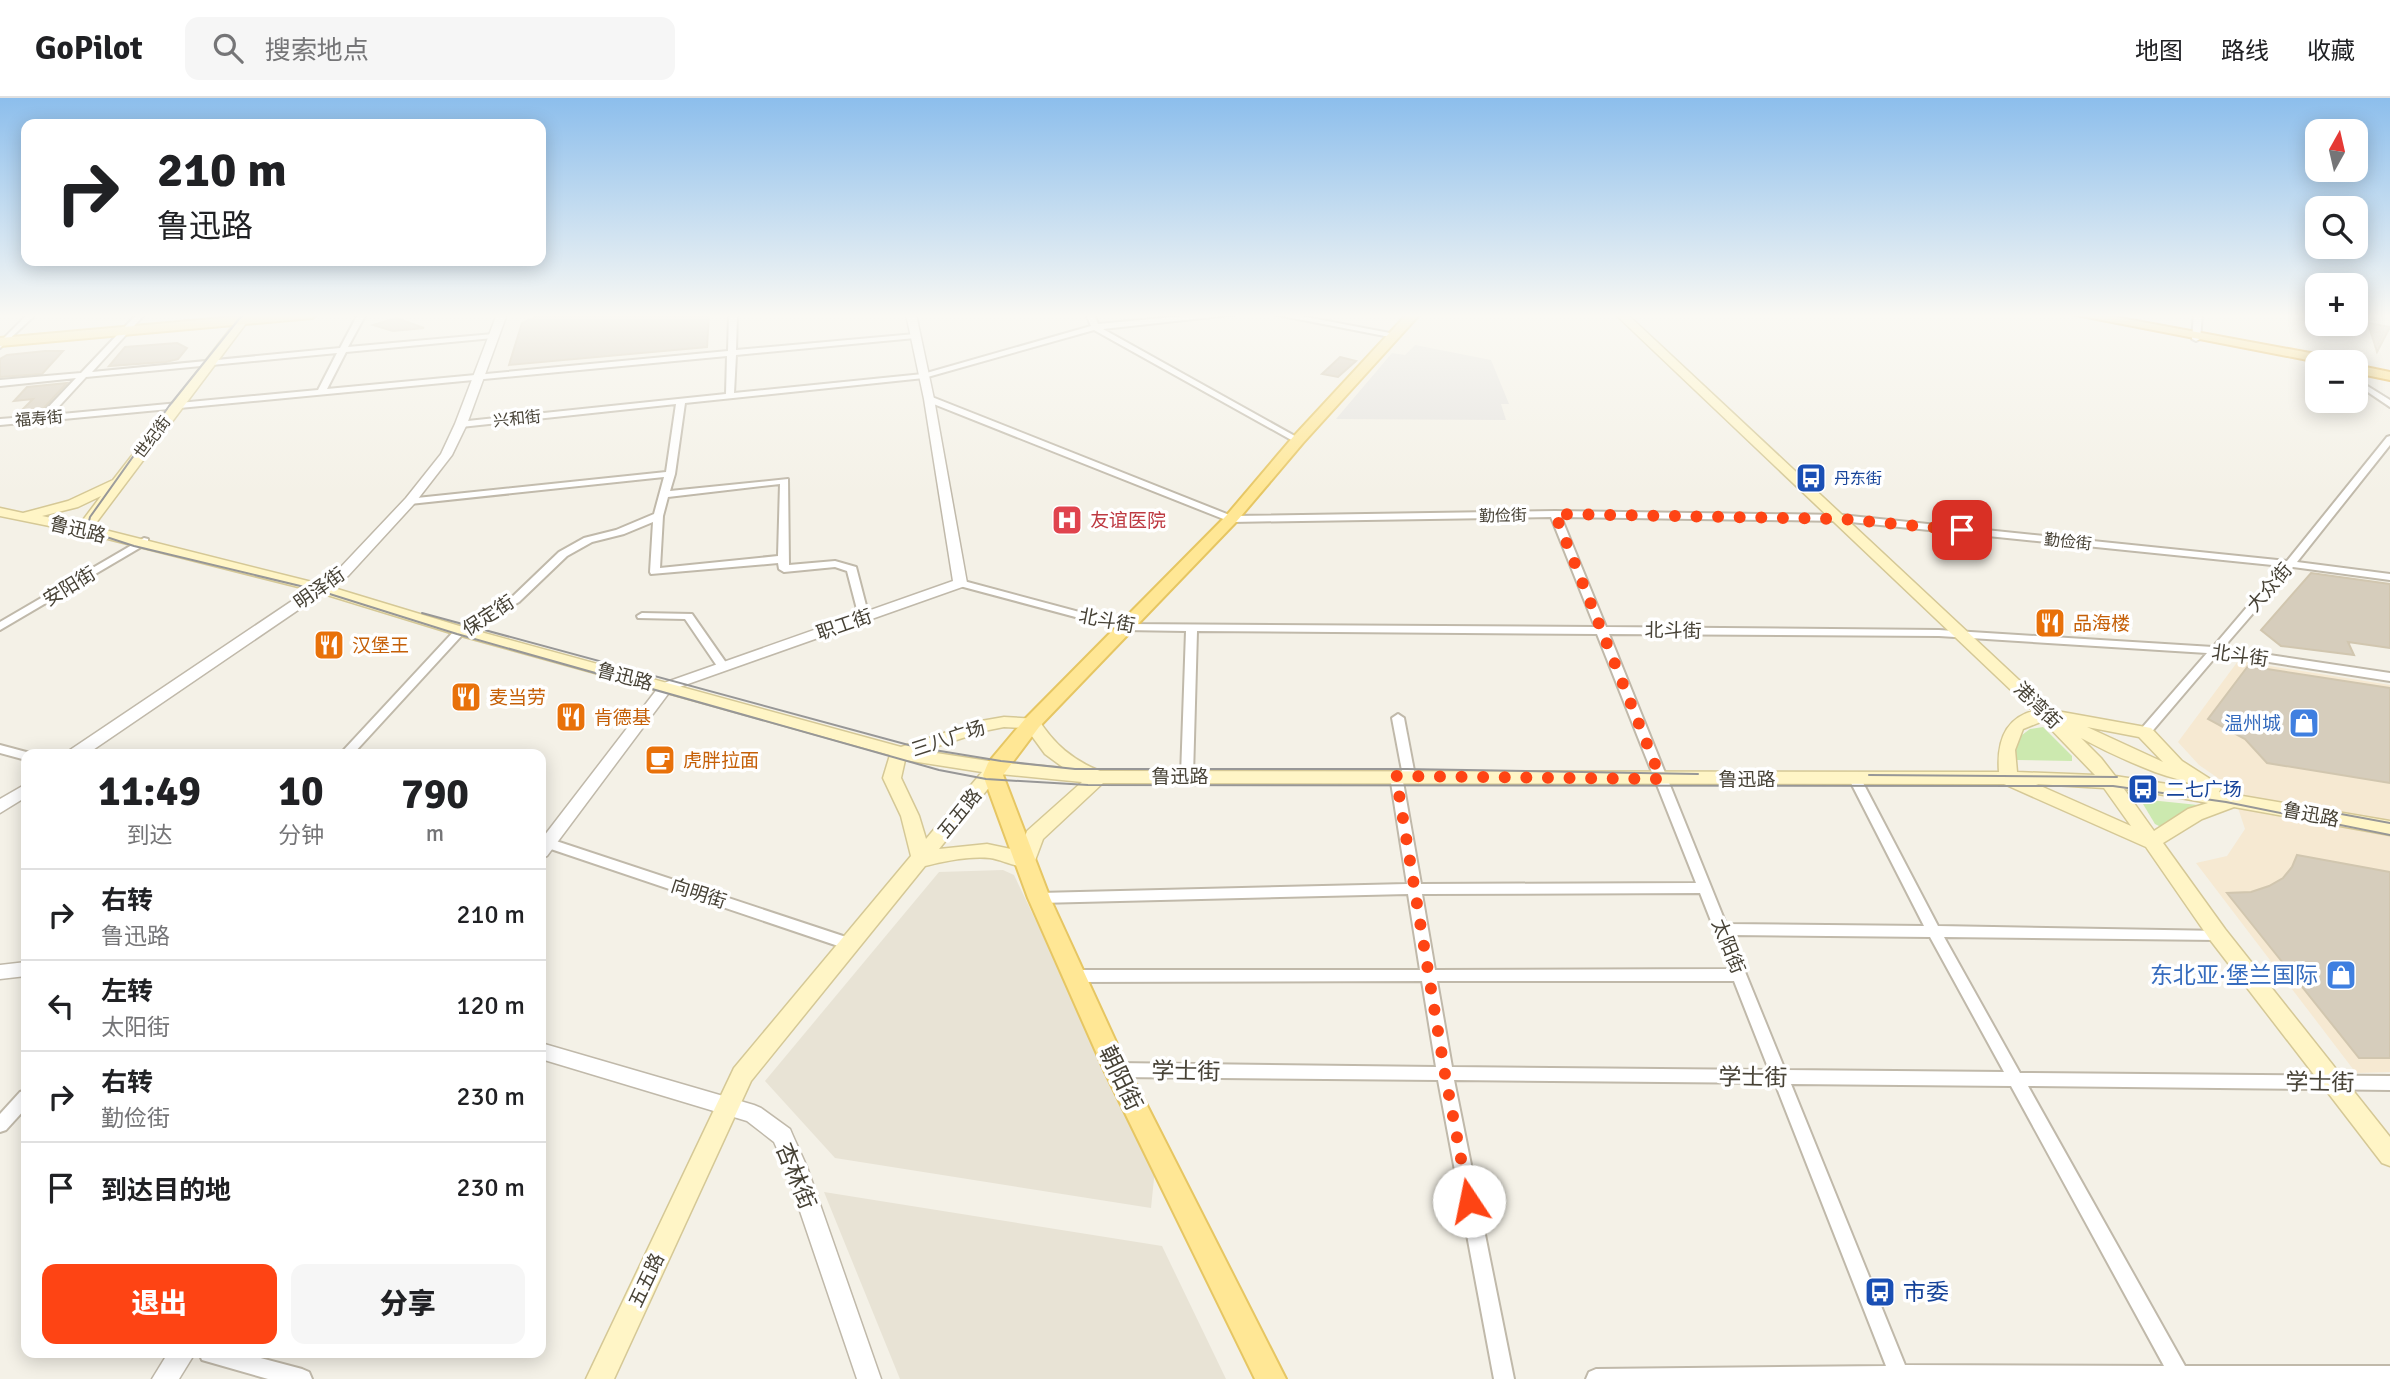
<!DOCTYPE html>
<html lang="zh">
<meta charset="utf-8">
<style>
body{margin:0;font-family:Signika,"Noto Sans SC",sans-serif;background:#f6f6f6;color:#202124;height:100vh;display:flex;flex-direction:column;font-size:26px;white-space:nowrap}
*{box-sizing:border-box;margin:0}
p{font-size:23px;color:#757577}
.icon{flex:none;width:38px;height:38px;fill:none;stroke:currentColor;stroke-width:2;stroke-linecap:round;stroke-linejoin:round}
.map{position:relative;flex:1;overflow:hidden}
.side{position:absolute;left:21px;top:651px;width:525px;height:609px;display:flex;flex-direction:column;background:#fff;border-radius:14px;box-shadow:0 4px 18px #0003}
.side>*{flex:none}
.banner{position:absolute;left:21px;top:21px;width:525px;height:147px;border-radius:14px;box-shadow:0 4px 18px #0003;background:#fff;color:#202124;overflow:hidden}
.needle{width:46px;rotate:8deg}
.buttons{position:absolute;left:2305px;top:21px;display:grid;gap:14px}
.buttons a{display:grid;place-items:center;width:63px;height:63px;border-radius:14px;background:#fff;box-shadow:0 4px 18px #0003;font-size:35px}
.pin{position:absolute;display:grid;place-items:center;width:60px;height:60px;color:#fff;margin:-30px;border-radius:14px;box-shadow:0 4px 10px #0006}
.me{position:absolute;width:77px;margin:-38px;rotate:349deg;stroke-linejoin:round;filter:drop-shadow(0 0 5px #0008)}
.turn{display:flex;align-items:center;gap:24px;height:147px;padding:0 21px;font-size:32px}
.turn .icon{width:91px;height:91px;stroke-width:2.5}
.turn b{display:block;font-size:49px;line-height:60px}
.eta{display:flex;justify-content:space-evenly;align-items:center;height:119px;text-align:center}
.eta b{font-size:42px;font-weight:800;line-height:49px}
.primary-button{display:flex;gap:14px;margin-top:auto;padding:14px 21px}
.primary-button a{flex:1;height:80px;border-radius:14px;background:#fe4414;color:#fff;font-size:28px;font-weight:800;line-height:80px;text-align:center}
.primary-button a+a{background:#f6f6f6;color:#202124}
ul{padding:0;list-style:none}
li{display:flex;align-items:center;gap:21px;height:91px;padding:0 21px;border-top:2px solid #e0e0e0}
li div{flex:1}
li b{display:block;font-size:26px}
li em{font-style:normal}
header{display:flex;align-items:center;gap:42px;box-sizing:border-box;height:98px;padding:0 35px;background:#fff;border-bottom:2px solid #e0e0e0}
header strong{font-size:33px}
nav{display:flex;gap:38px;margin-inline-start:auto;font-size:24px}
.search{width:490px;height:63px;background:#f6f6f6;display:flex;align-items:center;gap:18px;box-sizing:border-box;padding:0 24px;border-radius:14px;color:#757577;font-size:26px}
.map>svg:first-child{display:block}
.residential{fill:#e8e3d5}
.commercial{fill:#f6e9d2}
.green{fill:#cce9af}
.parking{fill:#e5e3df}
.building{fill:#d6cdbc;stroke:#d1c6af;stroke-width:2}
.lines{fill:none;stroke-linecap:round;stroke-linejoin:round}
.minor-casing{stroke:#c0b9aa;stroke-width:4}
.tertiary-casing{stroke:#c0b9aa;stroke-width:3}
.secondary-casing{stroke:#d5c896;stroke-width:3}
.primary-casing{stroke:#e6c663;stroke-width:4}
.trunk-casing{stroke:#e1ab34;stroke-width:4}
.minor{fill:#fff;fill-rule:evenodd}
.tertiary{fill:#fff;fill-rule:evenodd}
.secondary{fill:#fff5c6;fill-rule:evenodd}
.primary{fill:#ffe795;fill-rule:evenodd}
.trunk{fill:#ffde7e;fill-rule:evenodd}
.tram{stroke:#979797;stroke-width:2}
.route{stroke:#fe4414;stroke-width:12;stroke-dasharray:0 21.6}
.labels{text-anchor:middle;stroke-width:7;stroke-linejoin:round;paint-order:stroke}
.far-street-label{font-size:16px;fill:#474236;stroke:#fff}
.far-transit-label{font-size:16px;fill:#164399;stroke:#fff;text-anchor:start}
.health-label{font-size:19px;fill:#be3a42;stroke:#fff;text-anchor:start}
.street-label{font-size:19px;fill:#474236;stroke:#fff}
.food-label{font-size:19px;fill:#c56008;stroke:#fff;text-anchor:start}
.shop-label{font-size:19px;fill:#366cbe;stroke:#fff;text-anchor:end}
.transit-label{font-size:19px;fill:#164399;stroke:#fff;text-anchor:start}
.near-shop-label{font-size:23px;fill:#366cbe;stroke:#fff;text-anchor:end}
.near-street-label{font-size:23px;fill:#474236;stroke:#fff}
.near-transit-label{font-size:23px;fill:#164399;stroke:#fff;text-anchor:start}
</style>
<header>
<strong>GoPilot</strong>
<div class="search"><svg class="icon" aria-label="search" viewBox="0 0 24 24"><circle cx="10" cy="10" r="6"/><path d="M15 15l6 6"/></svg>搜索地点</div>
<nav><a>地图</a><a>路线</a><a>收藏</a></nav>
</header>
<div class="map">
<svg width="2390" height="1281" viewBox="0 0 2390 1281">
<rect width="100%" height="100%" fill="#f4f1e7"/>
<g class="residential">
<path d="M1003,772L1014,777L1155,1071L1151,1110L835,1060L765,983L939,774Z"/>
<path d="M824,1094L1162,1148L1226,1281H900Z"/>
</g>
<path class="commercial" d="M2238,563L2390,587V974L2356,975L2196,765L2227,758L2245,731L2231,689L2199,667L2178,644Z"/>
<g class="green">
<path d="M2043,629L2072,658V663L2017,662L2015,657L2018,640L2030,631Z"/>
<path d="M2140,701L2198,707L2161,729L2155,726Z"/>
</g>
<path class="parking" d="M1415,247L1491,262L1509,306H1501L1506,322L1336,321L1392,255L1405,257Z"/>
<g class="building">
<path d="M542,216H709L707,249L509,267L522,225Z"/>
<path d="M396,220L424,230L393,233L373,227Z"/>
<path d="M2368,225L2390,229L2377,254Z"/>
<path d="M177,245L187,250L178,261L166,264L109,268L125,249Z"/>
<path d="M45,253H63L42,276L0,279V261L7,257Z"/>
<path d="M1340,259L1356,263L1338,279L1322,276Z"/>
<path d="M67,285L40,314L18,316L33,301L14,303L27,289Z"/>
<path d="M2311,475L2390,486V550L2348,544L2354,557L2281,548L2261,532Z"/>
<path d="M2248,568L2390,590V685L2267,665L2245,641L2208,621Z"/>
<path d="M2297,757L2390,774V960H2359L2227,795L2251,794L2269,788L2283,780L2292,769Z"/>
</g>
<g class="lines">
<g class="minor-casing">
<g id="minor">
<path d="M28,216H36L0,250V244Z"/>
<path d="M137,216H145L92,274L340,250L358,216H366L348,249L493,236L497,238L493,240L346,254L327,291L728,253L729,216H737L736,252L915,236L919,238L915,240L736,257L734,295L923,276L1091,228L1086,216H1094L1098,226L1206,216H1239L1103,231L1302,342L1295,344L1094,232L924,280L685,305L675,376L670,393L788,381L789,467L835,463L856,469L869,519L868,521L864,522L859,519L847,473L835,469L784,474L779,471L778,465L651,476L650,474L653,424L624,436L592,444L567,458L519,504L464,535L353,656H340L456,531L511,500L559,454L584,440L616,432L654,416L664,379L410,406L407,405V401L666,374L676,306L461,329L457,326L458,324L726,296L727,258L0,327V321L40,318L76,280L0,288V282L81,275ZM337,255L318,292L51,317L86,279ZM780,386L778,458L660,470L663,418L668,399Z"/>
<path d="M1272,216H1290L1395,236L1399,238L1395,240Z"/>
<path d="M2194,216H2202L2200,241L2196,243L2192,241Z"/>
<path d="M2356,281L2390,302V309L2356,286Z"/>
<path d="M926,299H932L1232,418L1555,413L1841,417L2287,463L2387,339L2390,338V347L2297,464L2390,476V482L2293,469L2223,550L2390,575V583L2218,556L2149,637H2141L2139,634L2141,631L2207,555L1939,538L1609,536L1726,826L1924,828L1849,681L1855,677L1861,681L1938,828L2223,833L2225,837L2223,841L2218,842L1944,839L2020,975L2390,978V992L2028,988L2185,1268H2390V1281H1586L1589,1274L1596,1271L1886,1268L1775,985L1454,982L1514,1281H1494L1438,982L1116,979L1110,977L1108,972L1110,967L1116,965L1436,969L1422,883L1074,884L1069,882L1067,878L1069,874L1074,872H1420L1408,796L1039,805L1034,804L1032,800L1034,796L1039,795L1407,786L1390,678L1396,674L1402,678L1421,786L1696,785L1597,536L1197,533L1193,678L1187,682L1181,678L1186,533L1124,532L956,487L955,485L960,482L1124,526L1595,529L1551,419L1231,424L926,303ZM1561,419L1841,423L2282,468L2213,549L1939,532L1606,529ZM1700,795L1730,871L1435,872L1422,796ZM1730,837L1930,839L2004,974L1785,972ZM1437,883H1734L1769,972L1452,969ZM1791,986L2011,988L2164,1268L1905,1267Z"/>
<path d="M144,440L148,441V445L0,532V524Z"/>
<path d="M642,515L692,516L729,569L723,572L719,571L685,521L638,520L637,518Z"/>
<path d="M1398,616L1404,620L1415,678L1409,682L1403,678L1392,620Z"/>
<path d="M0,647L30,655L31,656H26V662L0,655Z"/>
<path d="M547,740L855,842L857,846L855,850L850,852L542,748L541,744Z"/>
<path d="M26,992V1010L6,1032L0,1034V1016L20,994Z"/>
<path d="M199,1255H242L302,1271L309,1274L312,1281H268L209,1264L202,1262Z"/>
</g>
</g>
<g class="tertiary-casing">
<g id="tertiary">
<path d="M497,216H507L467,326L452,357L414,406L348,478L87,656H68L70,652L338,472L406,400L441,356L455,326Z"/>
<path d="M906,216H916L934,301L967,485L965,488L671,592L547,758L541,760V742L661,586L953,483L924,301Z"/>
<path d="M26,686V699L0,715V701Z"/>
<path d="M26,864V878L0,881V867Z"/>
<path d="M541,945L754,1007L761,1010L790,1031L793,1038L807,1069L881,1281H857L785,1069L774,1044L747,1023L541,961Z"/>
<path d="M168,1255H195L179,1281H152Z"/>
</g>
</g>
<g class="secondary-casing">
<path id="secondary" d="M242,216H253L93,429L324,487L466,530L901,649L981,623L1004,619L1038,621C1054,646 1072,662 1100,673L1999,674C1997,647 2003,621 2033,613L1615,216H1627L2051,612L2151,630L2182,663L2218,686L2221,690L2219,694L2390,723V737L2234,709L2202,721L2163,745L2225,831L2390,1039V1068L2382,1065L2211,843L2146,749L2004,686L1103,685L1043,741L1033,768C1020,772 1004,762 990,760C968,758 946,763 925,768L751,983L614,1281H586L734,970L911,758L901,718L883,680L890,657L454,536L314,493L84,435L0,418V410L23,415L68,403L113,382ZM101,398L80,426L42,418L78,409ZM2043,623L2095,677L2017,674L2015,652L2023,631ZM1004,629L1026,630L1045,656L1064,670L995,664L923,653L984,633ZM2087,629L2139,639L2163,664ZM2081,640C2105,653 2129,664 2155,674C2171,680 2187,682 2200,691L2115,678L2101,660ZM905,662L982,674L926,741L919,718L901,680ZM1000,676L1082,684L1027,733L1020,753L987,746L939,751ZM2036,686L2104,690L2131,728ZM2124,691L2136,692L2208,705L2188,711L2154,733Z"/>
</g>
<g class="primary-casing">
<g id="primary">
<path d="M266,216H318L312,220L0,248V240Z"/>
<path d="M1407,216H1420L1303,345L1236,424L1039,629L1003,677L1050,800L1128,970L1286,1281H1255L1104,972L1028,800L983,677L988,665L1025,621L1226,418L1293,339Z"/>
</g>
</g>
<g class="trunk-casing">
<g id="trunk">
<path d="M2071,216H2099L2337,260L2343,264H2318Z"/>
<path d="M2356,267L2390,274V282L2356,275Z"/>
</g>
</g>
<use href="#minor" class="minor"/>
<use href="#tertiary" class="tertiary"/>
<use href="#secondary" class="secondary"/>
<use href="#primary" class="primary"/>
<use href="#trunk" class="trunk"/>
<g class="tram">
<path d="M243,216L169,308L90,419L88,427L91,434L134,448L317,492L457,536L939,672L986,681L1088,687L2113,688L2226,704L2390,737"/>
<path d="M422,515L916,649L1001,663L1075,671H1407L1698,676"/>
<path d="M1869,677L2117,679"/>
<path d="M2314,711L2390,725"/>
</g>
</g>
<linearGradient id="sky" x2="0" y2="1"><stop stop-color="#8cbeec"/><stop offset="0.55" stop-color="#faf9f4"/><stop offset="1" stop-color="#faf9f4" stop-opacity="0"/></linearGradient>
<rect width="2390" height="396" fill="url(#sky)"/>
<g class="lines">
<path class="route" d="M1469,1103L1445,976L1396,678L1661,681L1555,416L1841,421L1962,432"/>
</g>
<defs>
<g id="bus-square" transform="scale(1.575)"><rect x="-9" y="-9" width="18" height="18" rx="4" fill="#1a4fb4" stroke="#fff"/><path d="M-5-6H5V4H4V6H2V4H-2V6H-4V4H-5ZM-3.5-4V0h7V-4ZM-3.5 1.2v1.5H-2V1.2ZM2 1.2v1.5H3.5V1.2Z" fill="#fff"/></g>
<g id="hospital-square" transform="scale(1.575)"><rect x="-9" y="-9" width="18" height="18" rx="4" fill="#e0444e" stroke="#fff"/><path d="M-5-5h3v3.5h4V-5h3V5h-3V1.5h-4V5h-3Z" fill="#fff"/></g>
<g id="restaurant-square" transform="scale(1.575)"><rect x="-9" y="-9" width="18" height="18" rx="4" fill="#e8710a" stroke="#fff"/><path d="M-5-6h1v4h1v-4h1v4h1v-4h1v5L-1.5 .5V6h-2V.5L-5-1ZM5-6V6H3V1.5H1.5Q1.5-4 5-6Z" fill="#fff"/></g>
<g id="shop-square" transform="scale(1.575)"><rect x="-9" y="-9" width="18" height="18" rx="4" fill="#3f7fe0" stroke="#fff"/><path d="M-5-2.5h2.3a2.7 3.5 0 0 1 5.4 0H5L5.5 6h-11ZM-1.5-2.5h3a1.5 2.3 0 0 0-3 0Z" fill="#fff"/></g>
<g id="cafe-square" transform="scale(1.575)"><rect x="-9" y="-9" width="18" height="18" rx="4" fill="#e8710a" stroke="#fff"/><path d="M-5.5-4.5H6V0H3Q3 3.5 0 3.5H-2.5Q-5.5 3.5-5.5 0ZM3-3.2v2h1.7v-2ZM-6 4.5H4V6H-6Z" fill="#fff"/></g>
</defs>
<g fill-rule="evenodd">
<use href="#bus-square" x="1811" y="380"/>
<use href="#hospital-square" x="1067" y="422"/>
<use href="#restaurant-square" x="2050" y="525"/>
<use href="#restaurant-square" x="329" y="547"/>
<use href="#restaurant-square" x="466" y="599"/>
<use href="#restaurant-square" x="571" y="619"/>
<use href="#shop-square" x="2304" y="625"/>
<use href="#cafe-square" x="660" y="662"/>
<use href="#bus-square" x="2143" y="691"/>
<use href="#shop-square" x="2341" y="877"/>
<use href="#bus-square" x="1880" y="1194"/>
</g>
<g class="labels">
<g class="far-street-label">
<text transform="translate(39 320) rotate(-5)" y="6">福寿街</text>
<text transform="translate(517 320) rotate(-6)" y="6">兴和街</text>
<text transform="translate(152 339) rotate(-53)" y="6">世纪街</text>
<text transform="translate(1503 417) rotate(-1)" y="6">勤俭街</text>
<text transform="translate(2068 443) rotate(6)" y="6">勤俭街</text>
</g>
<g class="far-transit-label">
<text x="1834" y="386">丹东街</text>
</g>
<g class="health-label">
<text x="1090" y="429">友谊医院</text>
</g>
<g class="street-label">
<text transform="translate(78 431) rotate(14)" y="7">鲁迅路</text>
<text transform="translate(69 488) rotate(-31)" y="7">安阳街</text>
<text transform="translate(2269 489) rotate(-49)" y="7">大众街</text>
<text transform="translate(319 490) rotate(-35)" y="7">明泽街</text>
<text transform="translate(488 517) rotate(-33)" y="7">保定街</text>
<text transform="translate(1107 522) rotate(11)" y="7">北斗街</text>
<text transform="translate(844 526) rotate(-19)" y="7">职工街</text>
<text transform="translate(1673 532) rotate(1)" y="7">北斗街</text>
<text transform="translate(2240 557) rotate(8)" y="7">北斗街</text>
<text transform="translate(625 578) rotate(15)" y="7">鲁迅路</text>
<text transform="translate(2038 607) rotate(44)" y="7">港湾街</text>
<text transform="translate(948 640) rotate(-18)" y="7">三八广场</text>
<text x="1180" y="685">鲁迅路</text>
<text x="1747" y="688">鲁迅路</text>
<text transform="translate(959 715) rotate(-51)" y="7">五五路</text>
<text transform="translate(2311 716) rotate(11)" y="7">鲁迅路</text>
<text transform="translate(699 795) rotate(18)" y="7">向明街</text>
<text transform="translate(1729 848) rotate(68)" y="7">太阳街</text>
<text transform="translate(646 1182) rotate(-65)" y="7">五五路</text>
</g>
<g class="food-label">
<text x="2073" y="532">品海楼</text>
<text x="352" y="554">汉堡王</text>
<text x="489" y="606">麦当劳</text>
<text x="594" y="626">肯德基</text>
<text x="683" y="669">虎胖拉面</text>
</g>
<g class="shop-label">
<text x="2281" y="632">温州城</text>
</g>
<g class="transit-label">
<text x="2166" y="698">二七广场</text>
</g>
<g class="near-shop-label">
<text x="2318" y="885">东北亚·堡兰国际</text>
</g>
<g class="near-street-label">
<text transform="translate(1186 973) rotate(1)" y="8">学士街</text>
<text transform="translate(1753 979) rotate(1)" y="8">学士街</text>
<text transform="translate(1121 980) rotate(64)" y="8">朝阳街</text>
<text transform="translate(2320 984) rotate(1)" y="8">学士街</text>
<text transform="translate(796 1078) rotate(68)" y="8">杏林街</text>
</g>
<g class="near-transit-label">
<text x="1903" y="1202">市委</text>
</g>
</g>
</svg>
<div class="buttons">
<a><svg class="needle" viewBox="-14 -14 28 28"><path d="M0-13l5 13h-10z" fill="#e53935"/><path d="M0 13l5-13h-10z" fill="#757577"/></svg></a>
<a><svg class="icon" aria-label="search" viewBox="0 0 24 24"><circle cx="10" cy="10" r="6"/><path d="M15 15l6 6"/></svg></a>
<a>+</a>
<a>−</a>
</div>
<div class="pin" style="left:1962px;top:432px;background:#d93025"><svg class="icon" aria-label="arrive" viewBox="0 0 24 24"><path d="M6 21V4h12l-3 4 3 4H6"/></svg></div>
<svg class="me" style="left:1469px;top:1103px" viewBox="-20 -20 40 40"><circle r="19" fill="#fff"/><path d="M0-13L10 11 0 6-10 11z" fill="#fe4414"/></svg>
<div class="banner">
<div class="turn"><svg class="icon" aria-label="right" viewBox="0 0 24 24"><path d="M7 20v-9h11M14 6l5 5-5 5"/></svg><div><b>210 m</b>鲁迅路</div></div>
</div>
<section class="side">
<div class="eta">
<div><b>11:49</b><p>到达</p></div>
<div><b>10</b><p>分钟</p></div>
<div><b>790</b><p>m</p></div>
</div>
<ul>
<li><svg class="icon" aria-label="right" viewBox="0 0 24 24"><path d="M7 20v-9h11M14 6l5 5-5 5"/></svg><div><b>右转</b><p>鲁迅路</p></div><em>210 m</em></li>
<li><svg class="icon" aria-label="left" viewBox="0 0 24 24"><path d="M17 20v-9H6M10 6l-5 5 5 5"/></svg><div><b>左转</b><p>太阳街</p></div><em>120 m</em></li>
<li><svg class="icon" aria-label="right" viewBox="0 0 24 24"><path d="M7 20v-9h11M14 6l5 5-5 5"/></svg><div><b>右转</b><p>勤俭街</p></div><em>230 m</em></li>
<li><svg class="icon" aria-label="arrive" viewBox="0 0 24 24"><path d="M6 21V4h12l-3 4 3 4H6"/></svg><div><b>到达目的地</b></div><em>230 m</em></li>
</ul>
<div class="primary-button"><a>退出</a><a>分享</a></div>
</section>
</div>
